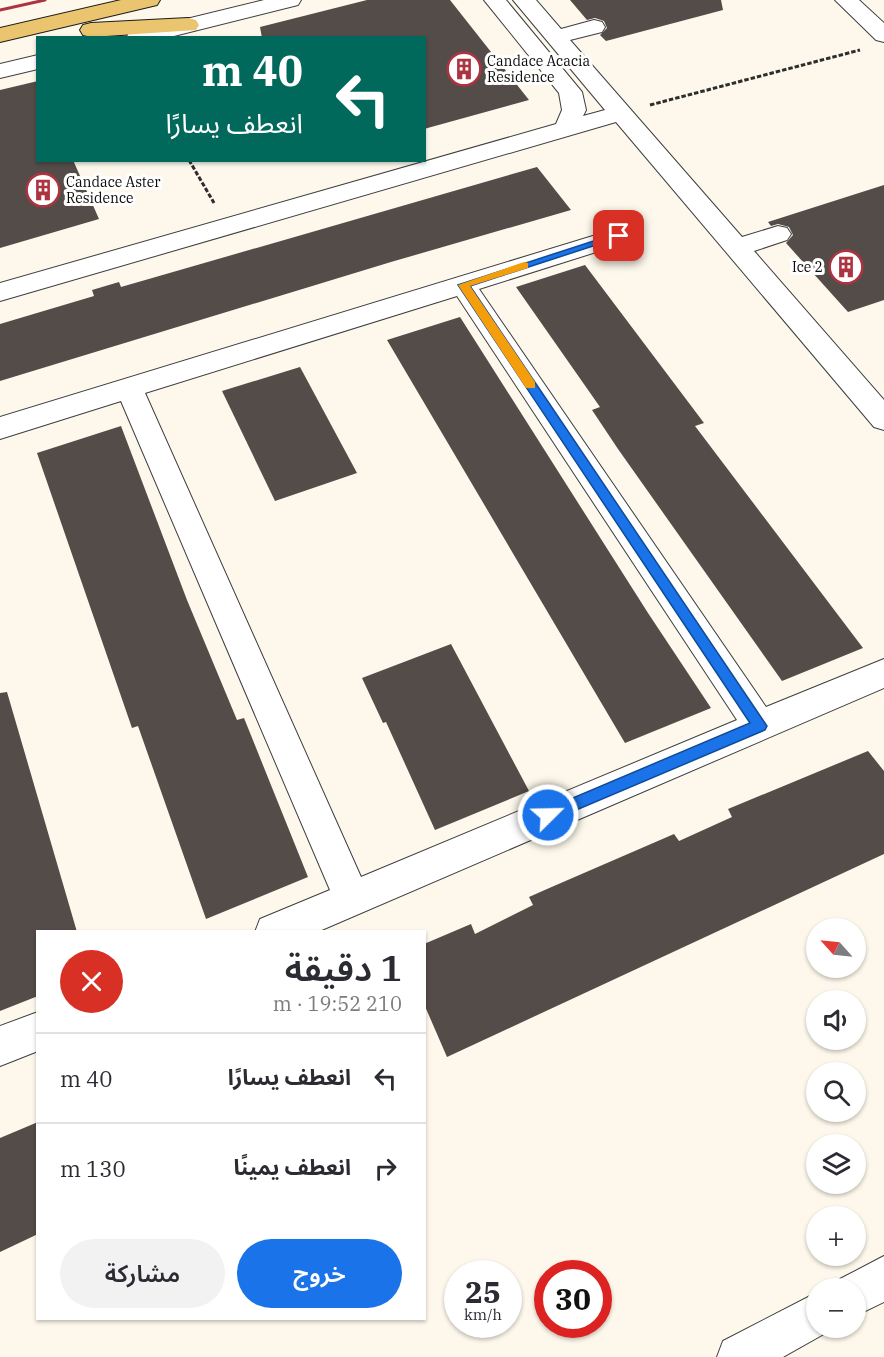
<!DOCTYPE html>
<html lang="ar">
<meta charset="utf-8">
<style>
body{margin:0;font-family:"IBM Plex Serif","Noto Sans Arabic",serif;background:#f2f2f3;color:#2b2b33;direction:rtl;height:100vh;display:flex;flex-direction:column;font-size:22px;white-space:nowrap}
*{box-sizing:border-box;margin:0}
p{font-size:20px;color:#7c7c81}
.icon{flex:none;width:33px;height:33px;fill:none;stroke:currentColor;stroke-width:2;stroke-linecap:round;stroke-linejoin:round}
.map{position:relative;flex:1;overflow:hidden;direction:ltr}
.drawer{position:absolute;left:36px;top:930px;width:390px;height:390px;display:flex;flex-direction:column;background:#fff;border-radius:0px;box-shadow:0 2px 4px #0004;direction:rtl}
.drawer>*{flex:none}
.guide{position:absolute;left:36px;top:36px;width:390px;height:126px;border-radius:0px;box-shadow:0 2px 4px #0004;direction:rtl;background:#00695c;color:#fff;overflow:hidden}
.needle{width:39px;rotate:297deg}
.fabs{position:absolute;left:806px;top:918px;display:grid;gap:12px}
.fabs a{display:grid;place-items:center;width:60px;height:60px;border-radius:50%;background:#fff;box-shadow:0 2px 4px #0004;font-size:30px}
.speed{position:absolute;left:444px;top:1260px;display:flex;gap:12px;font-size:30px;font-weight:700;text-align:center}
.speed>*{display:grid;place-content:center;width:78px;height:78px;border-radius:50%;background:#fff;box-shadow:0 2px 4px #0004;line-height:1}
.speed small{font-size:15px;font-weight:400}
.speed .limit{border:9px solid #d22;background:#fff;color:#111}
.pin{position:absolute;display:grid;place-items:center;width:51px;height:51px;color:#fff;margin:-26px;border-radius:12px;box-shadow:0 3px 9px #0006}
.me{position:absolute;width:66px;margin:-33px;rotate:67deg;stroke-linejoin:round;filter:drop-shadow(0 0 4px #0008)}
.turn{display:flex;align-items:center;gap:21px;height:126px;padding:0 24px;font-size:27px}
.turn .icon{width:78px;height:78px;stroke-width:2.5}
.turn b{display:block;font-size:42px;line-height:51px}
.round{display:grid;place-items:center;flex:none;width:63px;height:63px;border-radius:32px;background:#f2f2f3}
.overview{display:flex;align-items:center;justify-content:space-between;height:102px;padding:0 24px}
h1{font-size:36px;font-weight:600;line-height:45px}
.primary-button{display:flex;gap:12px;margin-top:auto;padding:12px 24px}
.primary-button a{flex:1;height:69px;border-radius:36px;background:#1a73e8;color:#fff;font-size:24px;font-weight:600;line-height:69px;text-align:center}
.primary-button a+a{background:#f2f2f3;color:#2b2b33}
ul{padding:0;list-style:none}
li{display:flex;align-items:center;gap:18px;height:90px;padding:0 24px;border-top:2px solid #e1e1e2}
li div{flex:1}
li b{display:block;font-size:22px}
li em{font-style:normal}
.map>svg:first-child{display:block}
.building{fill:#534c49}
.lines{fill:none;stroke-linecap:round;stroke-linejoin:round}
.minor-casing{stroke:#3e3e3e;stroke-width:2}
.major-casing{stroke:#1c1c1c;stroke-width:2}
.path{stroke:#2d2d2d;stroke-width:3;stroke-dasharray:4.5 2;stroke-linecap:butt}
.minor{fill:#fff;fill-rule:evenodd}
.major{fill:#eac46e;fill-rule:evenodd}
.rail{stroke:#ac3340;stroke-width:3}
.route{fill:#1a73e8;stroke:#114b97;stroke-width:1.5}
.slow{fill:#f59e0b}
.labels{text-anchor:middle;stroke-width:6;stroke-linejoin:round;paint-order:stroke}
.far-poi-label{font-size:14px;fill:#0b0b0b;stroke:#fff;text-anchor:start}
</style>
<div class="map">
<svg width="884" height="1357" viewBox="0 0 884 1357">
<rect width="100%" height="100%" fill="#fdf8eb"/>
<g class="building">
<path d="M367,0H450L529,100L424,129V38H262L260,27Z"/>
<path d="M570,0H721L723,10L606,41L600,35L607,28L604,21L595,18L587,20Z"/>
<path d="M38,81V160H73L99,219L0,248V90Z"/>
<path d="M537,167L571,210L391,262L0,381V324L94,296L92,290L119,282L121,287Z"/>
<path d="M884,185V300L848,312L786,243L793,235L789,227L778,224L771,226L768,222Z"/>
<path d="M585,265L704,423L695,426L863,648L782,681L618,449L592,410L600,407L516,287Z"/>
<path d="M460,317L648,613L711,708L625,743L387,340Z"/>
<path d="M300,367L357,473L275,501L222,391Z"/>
<path d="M121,426L187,600L237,720L244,718L308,877L206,919L138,726L132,728L37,453Z"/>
<path d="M451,644L529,791L435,830L386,722L383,723L362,678Z"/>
<path d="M7,692L77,932H38V996L0,1011V693Z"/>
<path d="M868,751L884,771V854L447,1057L424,1004V944L471,924L475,934L533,905L529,897L547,889L674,834L679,841L732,817L728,809Z"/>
<path d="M38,1122V1234L0,1252V1138Z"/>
</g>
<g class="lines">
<g class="minor-casing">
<g id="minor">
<path d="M264,0H301L298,5L166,38H126L129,33Z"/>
<path d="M484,0H506L582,92L586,110L583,116L605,110L513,0H536L561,29L594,20L602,22L605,27L602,32L570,40L742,237L778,226L787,228L791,234L787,240L754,251L884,400V430L874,427L616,122L0,301V283L556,124L562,110L559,93Z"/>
<path d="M835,0H859L884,23V42L876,40Z"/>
<path d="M38,55V69L0,78V64Z"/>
<path d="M619,228L628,230L632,236L628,242L479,289L766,707L884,659V688L317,932H255L260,919L330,890L121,401L0,439V417ZM457,296L737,720L361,877L145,393Z"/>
<path d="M38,1012V1051L0,1066V1026Z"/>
<path d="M884,1256V1302L855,1316V1288H836L840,1279Z"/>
<path d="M816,1293V1328H833L831,1330L783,1357H717L723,1341Z"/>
</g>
</g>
<g class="major-casing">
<g id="major">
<path d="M121,0H160L157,5L0,42V28Z"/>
<path d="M188,18L196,20L199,25L196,30L91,37L83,35L80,30L83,25L91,23Z"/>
</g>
</g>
<g class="path">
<path d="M650,105L860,50"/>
<path d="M189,160L214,203"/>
</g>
<use href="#minor" class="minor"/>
<use href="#major" class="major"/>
<path class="rail" d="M0,10L45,0"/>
</g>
<path class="route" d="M615,234L624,236L470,286L767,726L765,730L548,822L542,820L540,815L542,811L750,723L458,285Z"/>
<path class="slow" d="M524,262L528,263V268L470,286L535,382V388H526L458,285Z"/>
<defs>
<g id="building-ring" transform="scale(1.725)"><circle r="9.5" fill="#fff" stroke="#ac3340" stroke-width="1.5"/><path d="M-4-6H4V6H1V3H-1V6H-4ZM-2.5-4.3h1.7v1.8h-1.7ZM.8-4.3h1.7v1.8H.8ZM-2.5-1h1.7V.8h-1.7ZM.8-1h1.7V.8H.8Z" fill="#ac3340"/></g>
</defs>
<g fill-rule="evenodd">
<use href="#building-ring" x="464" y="69"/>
<use href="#building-ring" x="43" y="190"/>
<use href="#building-ring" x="846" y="267"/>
</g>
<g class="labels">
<g class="far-poi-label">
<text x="487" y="66">Candace Acacia<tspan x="487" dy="16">Residence</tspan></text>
<text x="66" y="187">Candace Aster<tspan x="66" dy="16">Residence</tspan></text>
<text x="823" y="272" text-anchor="end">Ice 2</text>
</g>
</g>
</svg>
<div class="fabs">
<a><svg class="needle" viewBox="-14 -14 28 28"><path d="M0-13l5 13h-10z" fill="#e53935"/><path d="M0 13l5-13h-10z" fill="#7c7c81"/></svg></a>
<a><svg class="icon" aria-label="sound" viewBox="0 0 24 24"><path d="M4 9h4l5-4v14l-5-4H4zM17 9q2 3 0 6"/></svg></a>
<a><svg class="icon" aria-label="search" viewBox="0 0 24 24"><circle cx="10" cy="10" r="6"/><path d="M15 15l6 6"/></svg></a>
<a><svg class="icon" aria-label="layers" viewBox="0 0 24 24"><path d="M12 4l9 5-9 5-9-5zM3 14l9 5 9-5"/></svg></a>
<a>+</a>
<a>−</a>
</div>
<div class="speed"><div>25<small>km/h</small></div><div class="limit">30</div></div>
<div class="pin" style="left:619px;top:236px;background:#d93025"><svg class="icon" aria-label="arrive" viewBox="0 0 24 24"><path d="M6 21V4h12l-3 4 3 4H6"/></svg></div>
<svg class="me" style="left:548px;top:815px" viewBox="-20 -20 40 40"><circle r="17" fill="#1a73e8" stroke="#fff" stroke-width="3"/><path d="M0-11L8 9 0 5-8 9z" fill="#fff"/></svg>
<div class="guide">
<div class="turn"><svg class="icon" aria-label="left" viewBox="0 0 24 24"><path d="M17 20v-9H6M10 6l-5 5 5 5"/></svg><div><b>40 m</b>انعطف يسارًا</div></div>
</div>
<section class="drawer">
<div class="overview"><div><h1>1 دقيقة</h1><p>210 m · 19:52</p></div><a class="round" style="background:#d93025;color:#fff"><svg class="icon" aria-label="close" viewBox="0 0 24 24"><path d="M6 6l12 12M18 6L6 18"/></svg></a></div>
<ul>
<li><svg class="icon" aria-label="left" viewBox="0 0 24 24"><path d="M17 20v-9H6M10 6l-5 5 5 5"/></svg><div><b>انعطف يسارًا</b></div><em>40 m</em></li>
<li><svg class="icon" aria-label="right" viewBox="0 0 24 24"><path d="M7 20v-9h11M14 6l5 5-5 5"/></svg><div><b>انعطف يمينًا</b></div><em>130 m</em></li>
</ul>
<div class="primary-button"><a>خروج</a><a>مشاركة</a></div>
</section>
</div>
